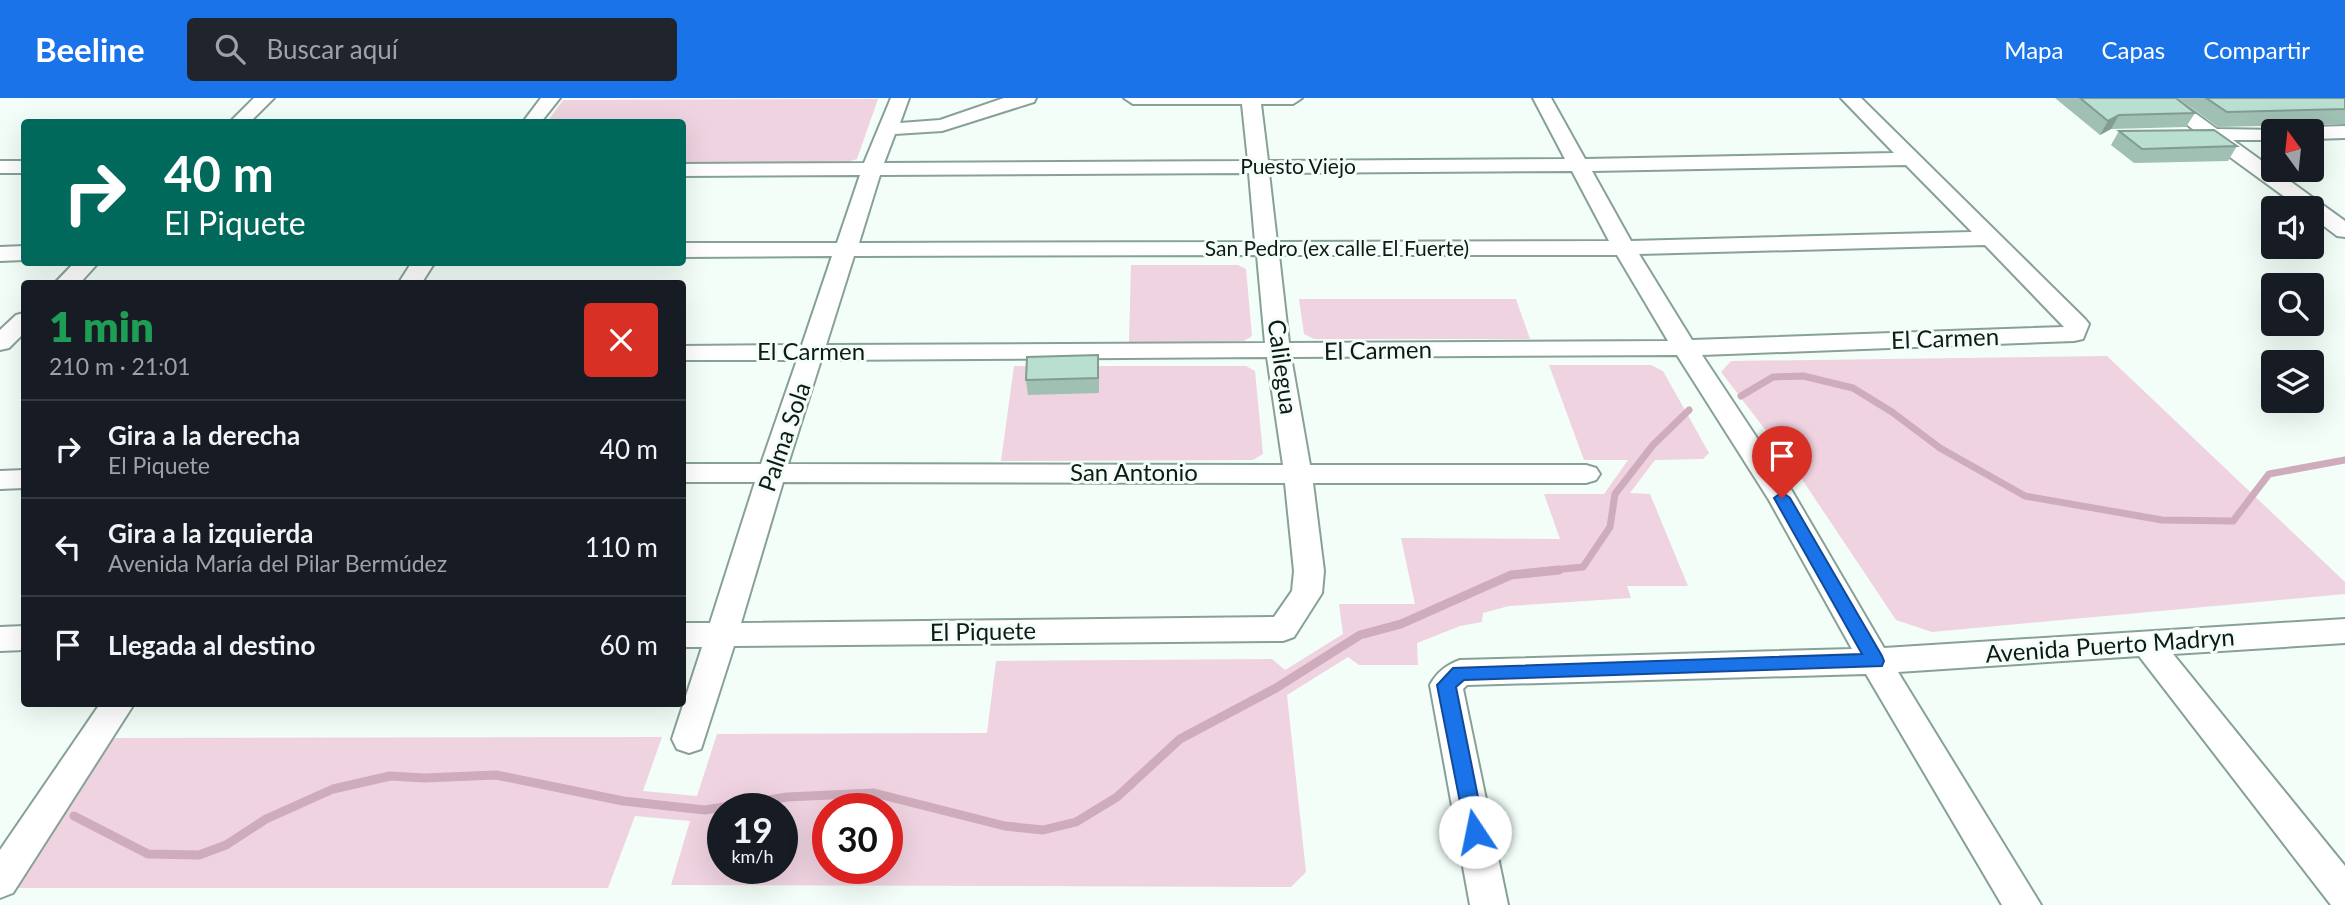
<!DOCTYPE html>
<html lang="es">
<meta charset="utf-8">
<style>
body{margin:0;font-family:Lato,sans-serif;background:#20242c;color:#f1f3f6;height:100vh;display:flex;flex-direction:column;font-size:26px;white-space:nowrap}
*{box-sizing:border-box;margin:0}
p{font-size:23px;color:#9ea1a6}
.icon{flex:none;width:38px;height:38px;fill:none;stroke:currentColor;stroke-width:2;stroke-linecap:round;stroke-linejoin:round}
.map{position:relative;flex:1;overflow:hidden}
.sheet{position:absolute;left:21px;top:182px;width:665px;height:427px;display:flex;flex-direction:column;background:#171b24;border-radius:7px;box-shadow:0 7px 28px #0002}
.sheet>*{flex:none}
.top-card{position:absolute;left:21px;top:21px;width:665px;height:147px;border-radius:7px;box-shadow:0 7px 28px #0002;background:#00695c;color:#fff;overflow:hidden}
.needle{width:46px;rotate:345deg}
.buttons{position:absolute;left:2261px;top:21px;display:grid;gap:14px}
.buttons a{display:grid;place-items:center;width:63px;height:63px;border-radius:7px;background:#171b24;box-shadow:0 7px 28px #0002;font-size:35px}
.speed{position:absolute;left:707px;top:695px;display:flex;gap:14px;font-size:35px;font-weight:700;text-align:center}
.speed>*{display:grid;place-content:center;width:91px;height:91px;border-radius:50%;background:#171b24;box-shadow:0 7px 28px #0002;line-height:1}
.speed small{font-size:18px;font-weight:400}
.speed .limit{border:10px solid #d22;background:#fff;color:#111}
.pin{position:absolute;display:grid;place-items:center;width:60px;height:60px;color:#fff;margin:-72px -30px;border-radius:50% 50% 50% 0;rotate:-45deg;box-shadow:0 0 7px #0007}
.pin .icon{rotate:45deg}
.me{position:absolute;width:77px;margin:-38px;rotate:349deg;stroke-linejoin:round;filter:drop-shadow(0 0 5px #0008)}
.turn{display:flex;align-items:center;gap:24px;height:147px;padding:0 28px;font-size:32px}
.turn .icon{width:91px;height:91px;stroke-width:2.5}
.turn b{display:block;font-size:49px;line-height:60px}
.round{display:grid;place-items:center;flex:none;width:74px;height:74px;border-radius:7px;background:#20242c}
.overview{display:flex;align-items:center;justify-content:space-between;height:119px;padding:0 28px}
h1{font-size:42px;font-weight:800;line-height:52px;color:#1e9e55}
ul{padding:0;list-style:none}
li{display:flex;align-items:center;gap:21px;height:98px;padding:0 28px;border-top:2px solid #363941}
li div{flex:1}
li b{display:block;font-size:26px}
li em{font-style:normal}
header{display:flex;align-items:center;gap:42px;box-sizing:border-box;height:98px;padding:0 35px;background:#1a73e8;color:#fff}
header strong{font-size:33px}
nav{display:flex;gap:38px;margin-inline-start:auto;font-size:24px}
.search{width:490px;height:63px;background:#20242c;display:flex;align-items:center;gap:18px;box-sizing:border-box;padding:0 24px;border-radius:7px;color:#9ea1a6;font-size:26px}
.map>svg:first-child{display:block}
.green{fill:#efd3e0;fill-rule:evenodd}
.lines{fill:none;stroke-linecap:round;stroke-linejoin:round}
.stream-far1{stroke:#ceacbb;stroke-width:7}
.stream{stroke:#ceacbb;stroke-width:9}
.minor-casing{stroke:#87a197;stroke-width:4}
.minor{fill:#fff;fill-rule:evenodd}
.wall{fill:#9fc0b3}
.shaded-wall{fill:#829c92}
.building{fill:#b9dfd0;stroke:#829c92;stroke-width:2}
.route{fill:#1a73e8;stroke:#114b97;stroke-width:2}
.labels{text-anchor:middle;stroke-width:6;stroke-linejoin:round;paint-order:stroke}
.far-street-label{font-size:21px;fill:#0f1915;stroke:#f3fef9}
.street-label{font-size:24px;fill:#0f1915;stroke:#f3fef9}
</style>
<header>
<strong>Beeline</strong>
<div class="search"><svg class="icon" aria-label="search" viewBox="0 0 24 24"><circle cx="10" cy="10" r="6"/><path d="M15 15l6 6"/></svg>Buscar aquí</div>
<nav><a>Mapa</a><a>Capas</a><a>Compartir</a></nav>
</header>
<div class="map">
<svg width="2345" height="807" viewBox="0 0 2345 807">
<rect width="100%" height="100%" fill="#f3fef9"/>
<g class="green">
<path d="M878,1L857,61L848,64H683L682,24H547L563,2Z"/>
<path d="M1131,167H1238L1246,171L1252,238L1244,243L1129,244Z"/>
<path d="M1299,201H1516L1530,241H1314L1304,236Z"/>
<path d="M2107,258L2345,484V496L1932,534L1896,522L1793,368L1721,274L1731,263Z"/>
<path d="M1549,267H1651L1663,273L1709,355L1703,361L1655,362L1630,395L1650,396L1688,488H1627L1631,500L1509,508L1483,515L1482,524L1460,528L1417,545L1418,567H1359L1348,559L1287,597L1306,774L1291,789L671,787L690,723L635,718L608,790H5L110,640L662,639L643,693L697,698L717,636L987,635L996,563L1272,561L1285,572L1343,536L1339,506H1415L1401,440L1560,441L1544,396H1604L1628,362H1584ZM723,710H782V770H723ZM828,710H887V770H828Z"/>
<path d="M1014,268H1246L1255,273L1263,356L1253,362L1001,363Z"/>
</g>
<g class="lines">
<g class="stream-far1">
<path d="M1741,298L1773,279L1803,278L1853,290L1892,314L1940,350L2025,398L2162,422L2233,423L2269,376L2345,362"/>
<path d="M1543,473L1583,469L1610,429L1615,396L1653,347L1689,312"/>
</g>
<path class="stream" d="M74,718L148,756L199,757L226,747L266,721L333,691L390,678L424,680L496,677L623,703L705,712L787,699L874,695L1005,728L1043,732L1076,724L1117,699L1180,641L1276,590L1360,537L1401,526L1511,477L1559,472"/>
<g class="minor-casing">
<g id="minor">
<path d="M254,0H274L250,24H230Z"/>
<path d="M541,0H560L541,24H523Z"/>
<path d="M891,0H909L900,25L940,22L1004,0H1036L1034,4L942,33L895,36L884,65L1248,63L1242,6H1133L1124,0H1302L1293,6H1261L1268,63L1565,61L1533,0H1551L1585,61L1894,55L1841,0H1861L2085,221L2089,226L2083,241L2074,243L1702,257L1792,393L1884,550L2345,521V545L2173,556L2345,768V807H2331L2139,558L1898,574L2041,807H2002L1866,576L1467,587L1463,591L1508,807H1470L1430,587C1437,574 1446,567 1460,562L1852,551L1769,402L1677,257L1291,259L1310,367H1586L1596,370L1600,376L1596,382L1586,385H1313L1324,473L1322,495L1294,539L1283,543L734,548L701,651L689,655L677,651L672,641L702,549H682V525H710L755,384H682V366H761L797,262H682V248L802,247L832,158L682,159V145H837L860,77L682,78V66L864,65ZM1906,67L1972,134L1631,143L1592,73ZM1572,73L1609,143L1277,144L1269,75ZM1249,75L1255,144L859,145L880,77ZM1985,147L2064,229L1692,242L1639,156ZM1257,157L1265,245L826,247L854,158ZM1279,157H1617L1668,243L1289,245ZM1267,259L1283,367L788,366L821,262ZM783,384L1285,385L1294,473L1292,493L1274,519L741,525Z"/>
<path d="M2153,0H2174L2217,31L2280,32L2273,33V42H2233L2345,123V139L2337,138L2312,119V110H2300L2208,43L2201,41L2199,36Z"/>
<path d="M2345,28V40L2312,41V33H2304L2312,29Z"/>
<rect x="0" y="63" width="24" height="12"/>
<path d="M24,148V162L0,163V149Z"/>
<path d="M75,164H99L79,186H54Z"/>
<path d="M412,164H435L421,186H398Z"/>
<path d="M24,215V235L9,250L0,252V232L16,217Z"/>
<path d="M24,372V390L0,391V373Z"/>
<path d="M24,528V552L0,553V529Z"/>
<path d="M100,606H134L13,795L0,800V752Z"/>
</g>
</g>
<use href="#minor" class="minor"/>
</g>
<g class="wall">
<path d="M2055,0H2176L2195,15L2186,29L2111,31L2100,37Z"/>
<path d="M2178,0H2345V26L2218,29Z"/>
<path d="M2119,33L2237,48L2228,63L2134,65L2111,47Z"/>
<path d="M1099,272V295L1028,297L1026,282Z"/>
</g>
<path class="shaded-wall" d="M2119,17L2111,31L2100,37L2108,23Z"/>
<g class="building">
<path d="M2080,0H2176L2195,15L2119,17L2108,23Z"/>
<path d="M2206,0H2345V11L2227,14Z"/>
<path d="M2214,32L2237,48L2142,51L2119,33Z"/>
<path d="M1098,257V280L1026,282L1027,259Z"/>
</g>
<path class="route" d="M1782,394L1790,400L1882,558L1884,563L1882,568L1464,582L1456,589L1485,734L1482,740L1475,742L1467,740L1437,587L1453,570L1862,556L1774,400Z"/>
<g class="labels">
<g class="far-street-label">
<text x="1298" y="76">Puesto Viejo</text>
<text x="1337" y="158">San Pedro (ex calle El Fuerte)</text>
</g>
<g class="street-label">
<text transform="translate(1945 241) rotate(-2)" y="8">El Carmen</text>
<text transform="translate(1378 253) rotate(-1)" y="8">El Carmen</text>
<text x="811" y="262">El Carmen</text>
<text transform="translate(1282 269) rotate(82)" y="8">Calilegua</text>
<text transform="translate(785 339) rotate(-71)" y="8">Palma Sola</text>
<text x="1134" y="383">San Antonio</text>
<text transform="translate(983 534) rotate(-1)" y="8">El Piquete</text>
<text transform="translate(2110 548) rotate(-4)" y="8">Avenida Puerto Madryn</text>
</g>
</g>
</svg>
<div class="buttons">
<a><svg class="needle" viewBox="-14 -14 28 28"><path d="M0-13l5 13h-10z" fill="#e53935"/><path d="M0 13l5-13h-10z" fill="#9ea1a6"/></svg></a>
<a><svg class="icon" aria-label="sound" viewBox="0 0 24 24"><path d="M4 9h4l5-4v14l-5-4H4zM17 9q2 3 0 6"/></svg></a>
<a><svg class="icon" aria-label="search" viewBox="0 0 24 24"><circle cx="10" cy="10" r="6"/><path d="M15 15l6 6"/></svg></a>
<a><svg class="icon" aria-label="layers" viewBox="0 0 24 24"><path d="M12 4l9 5-9 5-9-5zM3 14l9 5 9-5"/></svg></a>
</div>
<div class="speed"><div>19<small>km/h</small></div><div class="limit">30</div></div>
<div class="pin" style="left:1782px;top:400px;background:#d93025"><svg class="icon" aria-label="arrive" viewBox="0 0 24 24"><path d="M6 21V4h12l-3 4 3 4H6"/></svg></div>
<svg class="me" style="left:1475px;top:734px" viewBox="-20 -20 40 40"><circle r="19" fill="#fff"/><path d="M0-13L10 11 0 6-10 11z" fill="#1a73e8"/></svg>
<div class="top-card">
<div class="turn"><svg class="icon" aria-label="right" viewBox="0 0 24 24"><path d="M7 20v-9h11M14 6l5 5-5 5"/></svg><div><b>40 m</b>El Piquete</div></div>
</div>
<section class="sheet">
<div class="overview"><div><h1>1 min</h1><p>210 m · 21:01</p></div><a class="round" style="background:#d93025;color:#fff"><svg class="icon" aria-label="close" viewBox="0 0 24 24"><path d="M6 6l12 12M18 6L6 18"/></svg></a></div>
<ul>
<li><svg class="icon" aria-label="right" viewBox="0 0 24 24"><path d="M7 20v-9h11M14 6l5 5-5 5"/></svg><div><b>Gira a la derecha</b><p>El Piquete</p></div><em>40 m</em></li>
<li><svg class="icon" aria-label="left" viewBox="0 0 24 24"><path d="M17 20v-9H6M10 6l-5 5 5 5"/></svg><div><b>Gira a la izquierda</b><p>Avenida María del Pilar Bermúdez</p></div><em>110 m</em></li>
<li><svg class="icon" aria-label="arrive" viewBox="0 0 24 24"><path d="M6 21V4h12l-3 4 3 4H6"/></svg><div><b>Llegada al destino</b></div><em>60 m</em></li>
</ul>
</section>
</div>
